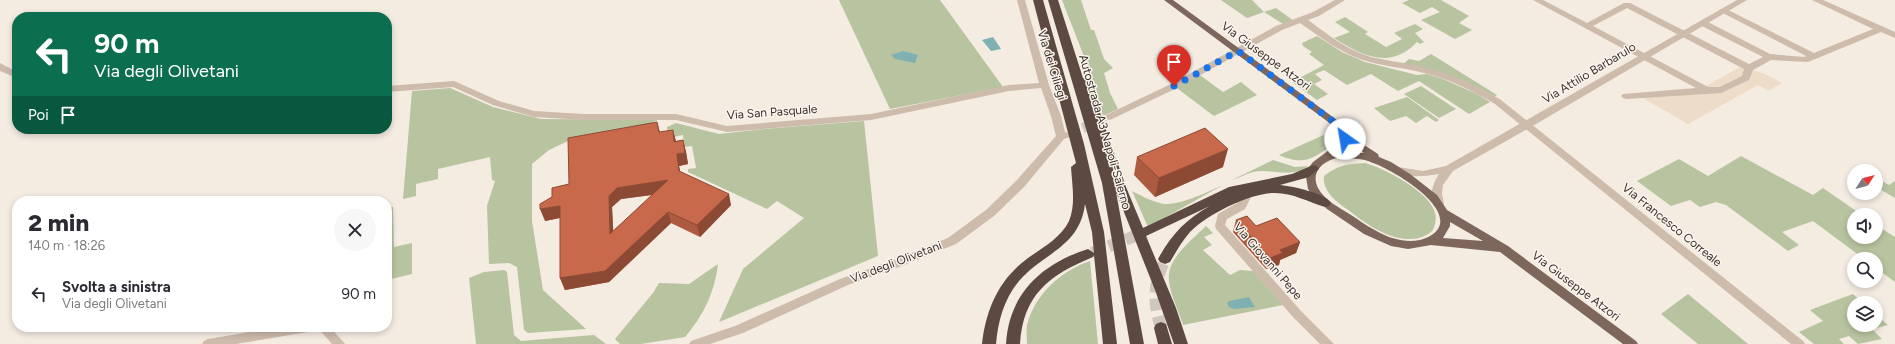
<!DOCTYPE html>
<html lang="it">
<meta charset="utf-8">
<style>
body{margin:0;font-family:Figtree,sans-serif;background:#f7f7f7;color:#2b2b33;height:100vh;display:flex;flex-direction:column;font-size:15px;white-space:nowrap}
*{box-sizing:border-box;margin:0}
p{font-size:13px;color:#7c7c81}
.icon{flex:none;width:22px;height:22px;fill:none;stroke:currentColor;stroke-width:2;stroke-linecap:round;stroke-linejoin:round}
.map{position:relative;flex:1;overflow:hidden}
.side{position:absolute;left:12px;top:196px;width:380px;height:136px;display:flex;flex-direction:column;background:#fff;border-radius:16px;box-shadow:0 2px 6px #0003}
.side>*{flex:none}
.top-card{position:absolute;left:12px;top:12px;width:380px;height:122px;border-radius:16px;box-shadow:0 2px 6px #0003;background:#0b6e4f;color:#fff;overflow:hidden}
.needle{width:26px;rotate:54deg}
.fabs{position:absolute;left:1847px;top:164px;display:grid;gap:8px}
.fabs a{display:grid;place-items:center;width:36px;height:36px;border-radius:50%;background:#fff;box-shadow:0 2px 6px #0003;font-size:20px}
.pin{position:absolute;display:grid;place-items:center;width:34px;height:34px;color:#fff;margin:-41px -17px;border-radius:50% 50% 50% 0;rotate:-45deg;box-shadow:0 0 4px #0007}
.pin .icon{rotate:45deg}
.me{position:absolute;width:44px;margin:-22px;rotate:328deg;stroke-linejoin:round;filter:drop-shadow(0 0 3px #0008)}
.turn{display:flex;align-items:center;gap:14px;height:84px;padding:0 16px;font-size:18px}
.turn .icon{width:52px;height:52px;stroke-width:2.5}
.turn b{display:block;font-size:28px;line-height:34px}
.then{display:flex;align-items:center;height:38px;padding:0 16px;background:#0003;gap:8px;font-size:15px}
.round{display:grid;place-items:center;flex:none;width:42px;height:42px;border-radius:21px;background:#f7f7f7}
.summary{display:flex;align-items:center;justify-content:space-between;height:68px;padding:0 16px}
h1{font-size:24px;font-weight:800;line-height:30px}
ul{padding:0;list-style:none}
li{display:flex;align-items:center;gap:12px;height:60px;padding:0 16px}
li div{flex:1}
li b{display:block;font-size:15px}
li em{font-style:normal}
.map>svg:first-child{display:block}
.green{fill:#b8c4a0}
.plaza{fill:#ecdcc8}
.water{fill:#7fb0b2}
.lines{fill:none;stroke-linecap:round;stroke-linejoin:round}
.minor-tunnel{stroke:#cfc6bd;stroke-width:10;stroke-dasharray:10 5;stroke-linecap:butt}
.motorway-tunnel{stroke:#cfc6bd;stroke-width:12;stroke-dasharray:12 6;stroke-linecap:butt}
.minor{fill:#cdbbac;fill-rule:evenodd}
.tertiary{fill:#cdbbac;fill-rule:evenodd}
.primary{fill:#7d675c;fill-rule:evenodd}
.motorway{fill:#5c4a42;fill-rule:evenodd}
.wall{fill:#ac5a40;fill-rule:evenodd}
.shaded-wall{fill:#8c4a34}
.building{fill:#c8694b;stroke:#8c4a34;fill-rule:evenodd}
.route{stroke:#1a73e8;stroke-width:7;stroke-dasharray:0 12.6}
.labels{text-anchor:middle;stroke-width:3;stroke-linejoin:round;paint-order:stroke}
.street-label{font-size:12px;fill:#3b302b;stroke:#fbf5ee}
</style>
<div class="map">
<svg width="1895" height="344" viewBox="0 0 1895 344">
<rect width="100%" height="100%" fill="#f4ebe1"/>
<g class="green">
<path d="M839,0H940L1003,87L890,109Z"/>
<path d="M1062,0H1081L1091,30H1094L1104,59L1113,68L1104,73L1110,93L1118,109L1103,116L1085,59Z"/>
<path d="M1221,0H1252L1264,12L1276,8L1294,21L1283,24L1264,12L1247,18Z"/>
<path d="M1409,0H1441L1469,16L1459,23L1472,30L1455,39L1421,20L1440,12L1432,7L1420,13L1402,3Z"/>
<path d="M1345,17L1368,32L1365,34L1386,47L1402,39L1394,33L1415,24L1423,29L1415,33L1424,42L1420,44L1417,42C1391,70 1362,56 1334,38L1350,32L1335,22Z"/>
<path d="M1317,36L1342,52L1365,62L1417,75L1427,74L1443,79L1477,94L1490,102L1469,114L1419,81L1398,91L1371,74L1347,85L1324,70L1315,74L1322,80L1314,84L1328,94L1317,100L1292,82L1324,65L1309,54L1312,52L1303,46L1302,43Z"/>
<path d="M1431,54L1497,95L1492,98L1462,83L1401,66L1409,59L1419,61Z"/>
<path d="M1197,73L1223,92L1241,82L1257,95L1214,116L1174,86Z"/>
<path d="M1421,86L1456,109L1439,118L1404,94Z"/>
<path d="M450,88L493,107L541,119L658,120L640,127L608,134L568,141L549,150L532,164V221L543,290L586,329L528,333L524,330L517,267L509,263L489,264L487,206L495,181L492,180L490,157L438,169V179L416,184V196L403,199L412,91Z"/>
<path d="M1407,97L1439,120L1436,122L1427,116L1416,123L1406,116L1390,121L1374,108Z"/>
<path d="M864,121L878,256L719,322L743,269L804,218L777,201L767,209L688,172V169L696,168L692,146L684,147L683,135L668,138L667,127L676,123L719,134L764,129Z"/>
<path d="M1326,134L1333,139V144C1313,159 1304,166 1279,155Z"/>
<path d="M1741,156L1813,195L1823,188L1862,215H1854V237H1876V225L1895,237V282L1876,268V259H1864L1813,221L1782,232L1799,245L1788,251L1726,205L1716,202L1700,207L1690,200L1671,206L1637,181L1679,159L1708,176Z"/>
<path d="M1273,160L1295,167L1308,166C1292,179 1271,168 1253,172C1246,174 1239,178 1232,180Z"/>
<path d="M1365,163C1384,168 1427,191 1434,210C1437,217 1436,225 1432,231C1428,235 1424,236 1419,238C1393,244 1366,224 1347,209C1336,202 1322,190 1324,176C1339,165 1346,164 1365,163Z"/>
<path d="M1876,178L1889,185L1895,181V198L1876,187Z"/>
<path d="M1223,185L1148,227L1132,191C1142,196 1152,202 1164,204C1182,205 1207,192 1223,185Z"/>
<path d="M393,207L394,247L412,243V274L387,280V208Z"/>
<path d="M1206,226L1213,233L1204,237L1212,245L1203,250L1230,275L1240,270L1253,271L1283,305L1183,325C1179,311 1170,295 1169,281C1166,259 1192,240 1206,226Z"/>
<path d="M1090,261L1098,344H1027C1027,338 1026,331 1027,325C1035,294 1061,271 1090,261Z"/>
<path d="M718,264C715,292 703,316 685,337L641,344H620L615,339L653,293L659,283L689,284Z"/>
<path d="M504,270L507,272L514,335L521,341L594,335L606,344H476L469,278L484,272Z"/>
<path d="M1688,294L1748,344H1698L1661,314Z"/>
<path d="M1853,294L1863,303H1854V325H1876V315L1888,325L1872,329L1882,339L1858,344L1849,336L1839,339L1844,344H1814L1799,332L1823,321L1810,310Z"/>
</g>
<path class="plaza" d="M1740,67L1763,73L1782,83L1768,91L1758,85L1688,124L1641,97L1702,92L1706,86Z"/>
<g class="water">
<path d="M993,37L1001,49L991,51L982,40Z"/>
<path d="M903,51L918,55L915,63L895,59L891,55Z"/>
<path d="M1249,297L1255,307L1234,309L1229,307L1227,303L1229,301Z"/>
</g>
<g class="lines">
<path class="minor-tunnel" d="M1069,134L1109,117"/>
<g class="motorway-tunnel">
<path d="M1092,253L1145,232"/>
<path d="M1161,328C1153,300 1153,286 1165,259"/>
</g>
<g class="minor">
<path d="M1017,0H1025L1049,85L1061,116L1065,132L1070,133L1072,135L1070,137L1064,139L1024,187L994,216L956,244L899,267L848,285L743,333L710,344H689L691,341L735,326L840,279L891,261L948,238L986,210L1016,181L1056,136L1051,116L1041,88L1009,91L871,120L727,132L676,120H584L534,117L493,105L453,87L387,92V86L454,81L499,101L534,111L584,114H676L727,126L871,114L1009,85L1039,83Z"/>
<path d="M1335,0H1345L1319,16L1308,20C1327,34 1346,49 1368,56C1385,61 1403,62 1419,66C1449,73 1476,84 1501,100L1803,341L1805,344H1791L1495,104C1471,90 1447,78 1420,72C1400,67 1379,66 1360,59C1338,51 1319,36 1300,23L1282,30L1177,88L1112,119L1109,120L1104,117L1106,115L1171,84L1276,26L1313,12Z"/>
<path d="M1533,0H1543L1587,23L1624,3H1630L1749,64L1763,57L1700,25V21H1706L1770,54L1804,57L1806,56L1719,11L1720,9H1726L1814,53L1873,29L1812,0H1823L1895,32V38L1881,32L1808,62L1771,60L1753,70L1749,80L1721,93L1626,99L1623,98L1621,96L1623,94L1696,88ZM1627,8L1744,69L1742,76L1720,87H1708L1593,26Z"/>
<path d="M0,63L17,72V78L0,71Z"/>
<path d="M1247,191L1252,195L1245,209L1227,219L1225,225L1301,311L1334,344H1320L1293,317L1216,229L1215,226L1218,214L1237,203L1243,192Z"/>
<path d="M281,327H314L312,330L308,332L236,344H202L204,341L208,339Z"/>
<path d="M317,327H330L345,344H332Z"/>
</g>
<path class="tertiary" d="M1737,0H1747L1531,127L1453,171L1443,185L1442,194L1444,204L1443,207H1435C1429,195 1432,185 1439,174C1428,176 1400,179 1393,170L1398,167L1423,171L1446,166Z"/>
<path class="primary" d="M1164,0H1173L1341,123L1358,141L1378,154L1379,157L1391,162L1410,174L1437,195L1447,210L1508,246L1636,341L1638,344H1623L1500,252L1431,245L1408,249L1391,246L1364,234L1327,209L1313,196L1308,189L1306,177L1307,170L1313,162L1336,145L1341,133L1335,127ZM1348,141L1364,153L1340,152ZM1337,158C1350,158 1362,158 1373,163C1391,169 1453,205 1438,229C1434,235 1427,238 1420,240C1394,245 1372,229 1351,215C1340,208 1324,200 1318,188C1310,172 1323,161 1337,158ZM1450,222L1483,241L1443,238L1450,226Z"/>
<g class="motorway">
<path d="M1033,0H1043L1084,144L1104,232L1117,344H1103L1094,255L1093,257C1049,275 1023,295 1020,344H1006C1009,294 1041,264 1088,249L1094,253L1092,232L1085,204C1080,247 1043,253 1019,281C1004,299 998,321 996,344H982C986,309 999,279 1028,258C1042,248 1061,238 1069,221C1076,204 1072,185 1071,167L1076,163Z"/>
<path d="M1048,0H1058L1083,78L1088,79L1089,81L1126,187L1143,228L1229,187L1292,174L1313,165L1317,166L1319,169L1309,177L1280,185C1291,186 1326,193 1331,203L1329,206L1325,207C1308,202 1293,193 1275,193C1250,193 1208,214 1190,232C1182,241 1176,252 1170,262L1165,264L1160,262L1158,259C1171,235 1186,219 1210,206L1146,236L1176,308L1188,344H1174L1155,290L1116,192L1144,344H1130L1102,183Z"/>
<path d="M1161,322L1166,324L1172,344H1158L1154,328L1156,324Z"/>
</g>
</g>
<g class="wall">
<path d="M657,122L660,132L676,141L683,140L686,152L688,164L679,166L680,172L731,205L700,237L671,223L609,282L565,290L560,278V218L545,221L552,197L569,184ZM653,195L613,231L612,207L621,199Z"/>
<path d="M1137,157L1223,167L1155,197L1134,175Z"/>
<path d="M1236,220L1256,226L1300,242L1296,253L1280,260L1279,265L1266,269L1233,232Z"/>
</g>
<g class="shaded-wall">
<path d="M673,130L676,141L674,142Z"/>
<path d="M683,140L686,152L688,164L679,166L682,182L679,171L677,154Z"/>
<path d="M1228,149L1223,167L1155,197L1159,178Z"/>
<path d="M668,180L671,192L621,199L612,207L614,245L610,234L609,196L617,188Z"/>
<path d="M729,194L731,205L700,237L697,225Z"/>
<path d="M560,206L564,217L545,221L540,209Z"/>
<path d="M668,212L671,223L609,282L565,290L560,278Z"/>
<path d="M1300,242L1296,253L1280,260L1279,265L1266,269L1270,258L1280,250Z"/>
</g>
<g class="building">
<path d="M657,122L659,132L673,130L674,142L683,140L685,153L677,154L679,171L729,194L697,225L668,212L605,271L560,278V206L540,209V204L552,197V188L569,184L568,138ZM668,180L610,234L609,196L617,188Z"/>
<path d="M1205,128L1228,149L1159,178L1137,157Z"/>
<path d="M1247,216L1256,226L1277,218L1300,242L1280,250L1283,253L1270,258L1236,220Z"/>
</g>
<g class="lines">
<path class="route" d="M1174,86L1238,51L1338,125L1345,134V139"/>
</g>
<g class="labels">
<g class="street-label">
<text transform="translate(1266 56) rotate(36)" y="4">Via Giuseppe Atzori</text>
<text transform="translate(1052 65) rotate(73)" y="4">Via dei Ciliegi</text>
<text transform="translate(1589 73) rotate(-31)" y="4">Via Attilio Barbarulo</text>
<text transform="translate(772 112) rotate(-4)" y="4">Via San Pasquale</text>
<text transform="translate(1105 132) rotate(74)" y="4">Autostrada A3 Napoli-Salerno</text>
<text transform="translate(1672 225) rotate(39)" y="4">Via Francesco Correale</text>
<text transform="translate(1268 261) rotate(49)" y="4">Via Giovanni Pepe</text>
<text transform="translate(896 262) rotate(-21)" y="4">Via degli Olivetani</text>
<text transform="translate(1576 286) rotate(37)" y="4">Via Giuseppe Atzori</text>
</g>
</g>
</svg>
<div class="fabs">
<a><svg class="needle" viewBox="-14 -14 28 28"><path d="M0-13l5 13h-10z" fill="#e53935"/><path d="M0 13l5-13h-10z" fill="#7c7c81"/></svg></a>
<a><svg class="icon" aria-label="sound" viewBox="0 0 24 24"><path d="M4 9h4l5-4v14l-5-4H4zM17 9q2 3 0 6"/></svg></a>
<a><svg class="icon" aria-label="search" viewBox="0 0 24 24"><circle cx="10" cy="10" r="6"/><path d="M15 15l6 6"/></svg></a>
<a><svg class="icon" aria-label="layers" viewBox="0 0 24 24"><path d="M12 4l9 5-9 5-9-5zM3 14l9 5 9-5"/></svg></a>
</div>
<div class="pin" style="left:1174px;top:86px;background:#d93025"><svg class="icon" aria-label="arrive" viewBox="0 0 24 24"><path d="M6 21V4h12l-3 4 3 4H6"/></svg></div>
<svg class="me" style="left:1345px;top:139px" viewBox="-20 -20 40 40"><circle r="19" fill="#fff"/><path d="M0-13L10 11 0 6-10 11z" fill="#1a73e8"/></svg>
<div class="top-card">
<div class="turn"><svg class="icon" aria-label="left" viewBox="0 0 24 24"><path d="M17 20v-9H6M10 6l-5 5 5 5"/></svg><div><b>90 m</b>Via degli Olivetani</div></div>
<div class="then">Poi<svg class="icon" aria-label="arrive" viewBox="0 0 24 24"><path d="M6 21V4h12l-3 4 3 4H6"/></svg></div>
</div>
<section class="side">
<div class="summary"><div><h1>2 min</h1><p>140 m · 18:26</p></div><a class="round"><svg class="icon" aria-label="close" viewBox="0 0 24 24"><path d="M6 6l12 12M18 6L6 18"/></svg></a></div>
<ul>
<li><svg class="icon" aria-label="left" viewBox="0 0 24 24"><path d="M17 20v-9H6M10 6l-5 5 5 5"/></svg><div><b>Svolta a sinistra</b><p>Via degli Olivetani</p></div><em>90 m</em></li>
</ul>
</section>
</div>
